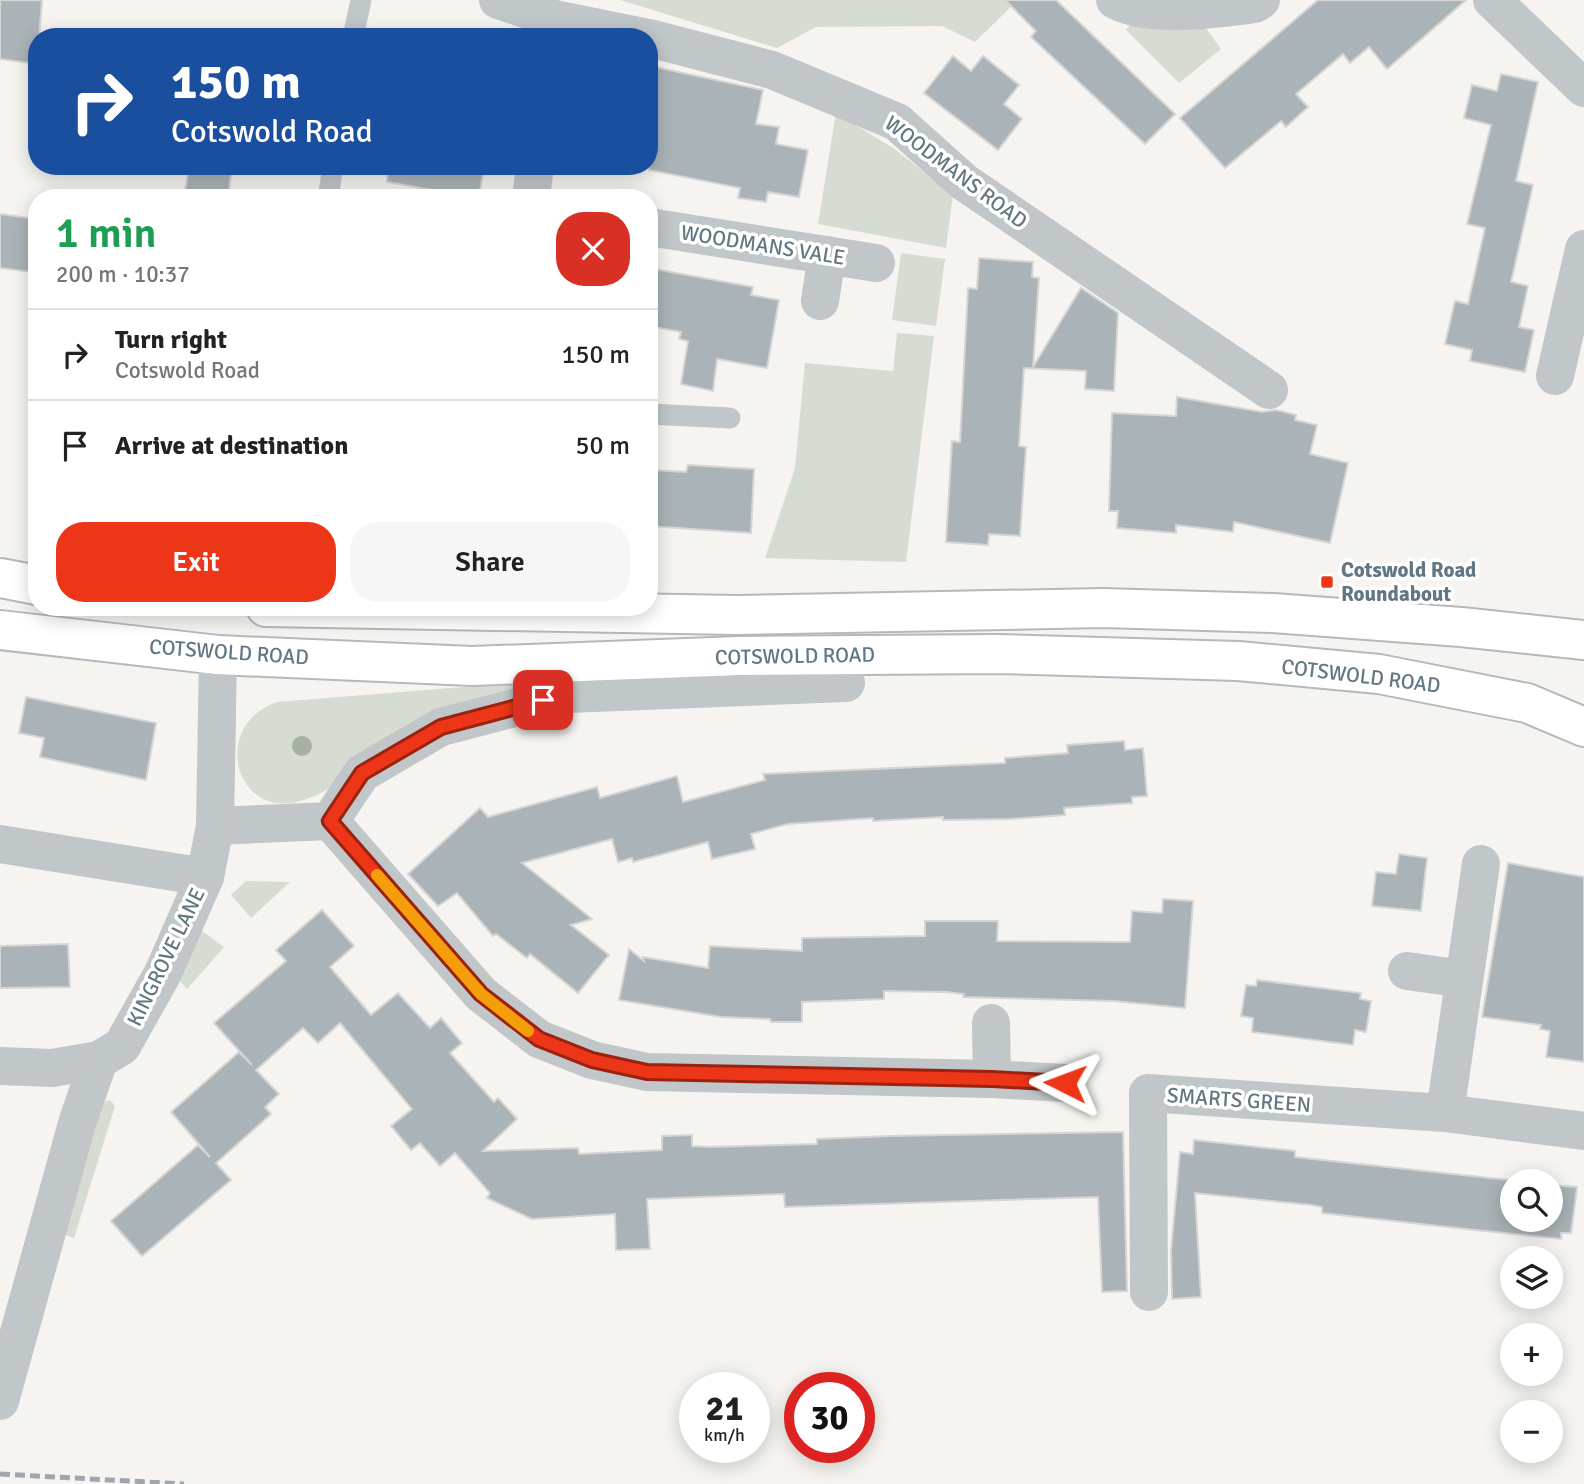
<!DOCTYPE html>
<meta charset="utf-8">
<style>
body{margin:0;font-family:Signika,sans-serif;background:#f6f6f6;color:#222;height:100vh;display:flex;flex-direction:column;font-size:26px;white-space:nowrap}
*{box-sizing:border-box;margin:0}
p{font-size:23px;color:#767676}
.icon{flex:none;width:38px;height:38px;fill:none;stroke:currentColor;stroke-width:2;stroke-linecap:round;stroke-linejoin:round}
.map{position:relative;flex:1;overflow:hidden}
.side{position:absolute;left:28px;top:189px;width:630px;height:427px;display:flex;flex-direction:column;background:#fff;border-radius:28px;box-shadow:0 4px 18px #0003}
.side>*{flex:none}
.hud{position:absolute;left:28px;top:28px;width:630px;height:147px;border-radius:28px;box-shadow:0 4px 18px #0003;background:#1a4fa0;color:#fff;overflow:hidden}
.fabs{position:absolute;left:1500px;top:1169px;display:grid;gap:14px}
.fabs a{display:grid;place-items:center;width:63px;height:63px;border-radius:50%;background:#fff;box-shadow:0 4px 18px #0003;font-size:35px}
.speed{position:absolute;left:679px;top:1372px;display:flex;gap:14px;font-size:35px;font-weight:700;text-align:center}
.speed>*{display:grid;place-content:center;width:91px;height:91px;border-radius:50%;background:#fff;box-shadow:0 4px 18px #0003;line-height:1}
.speed small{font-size:18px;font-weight:400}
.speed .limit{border:10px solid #d22;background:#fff;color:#111}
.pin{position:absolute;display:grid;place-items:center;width:60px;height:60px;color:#fff;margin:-30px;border-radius:14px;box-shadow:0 4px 10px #0006}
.me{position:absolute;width:77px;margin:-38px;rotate:273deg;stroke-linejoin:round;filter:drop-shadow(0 0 5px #0008)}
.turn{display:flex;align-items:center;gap:24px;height:147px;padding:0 28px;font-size:32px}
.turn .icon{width:91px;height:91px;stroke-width:2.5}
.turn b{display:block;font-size:49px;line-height:60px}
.round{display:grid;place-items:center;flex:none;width:74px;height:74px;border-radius:28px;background:#f6f6f6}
.headline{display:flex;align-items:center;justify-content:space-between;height:119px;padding:0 28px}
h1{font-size:42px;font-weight:600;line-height:52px;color:#1e9e55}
.button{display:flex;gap:14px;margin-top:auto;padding:14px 28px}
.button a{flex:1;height:80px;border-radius:28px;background:#ed3518;color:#fff;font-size:28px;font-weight:600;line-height:80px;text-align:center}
.button a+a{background:#f6f6f6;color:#222}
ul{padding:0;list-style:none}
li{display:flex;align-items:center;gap:21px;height:91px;padding:0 28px;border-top:2px solid #e0e0e0}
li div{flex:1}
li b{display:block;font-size:26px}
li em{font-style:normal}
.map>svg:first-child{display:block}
.green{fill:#d6dcd1}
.building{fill:#aab3b7;stroke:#d6d5d3;stroke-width:2}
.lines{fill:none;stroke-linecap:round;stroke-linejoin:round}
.primary-casing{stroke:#b4b9bc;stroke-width:42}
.lane{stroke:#c1c6c8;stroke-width:21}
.street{stroke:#c1c6c8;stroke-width:38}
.primary{stroke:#fff;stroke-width:38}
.rail{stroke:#9fa7ac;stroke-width:5;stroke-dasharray:10 5;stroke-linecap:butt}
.tree{fill:#a7b1a1}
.route-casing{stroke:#9a2210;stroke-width:18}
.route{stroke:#ed3518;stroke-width:12}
.slow{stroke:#f59e0b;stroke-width:12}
.poi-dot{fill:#ed3518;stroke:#fff;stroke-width:2.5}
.labels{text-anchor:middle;stroke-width:7;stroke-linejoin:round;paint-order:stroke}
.street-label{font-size:21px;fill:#617783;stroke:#fff}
.poi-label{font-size:21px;font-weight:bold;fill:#617783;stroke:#fff;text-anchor:start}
</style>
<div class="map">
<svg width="1584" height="1484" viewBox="0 0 1584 1484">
<rect width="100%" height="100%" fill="#f5f4f0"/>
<g class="green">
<path d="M620,0H1018L975,42L942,26L816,27L777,48Z"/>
<path d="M1132,23L1203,24L1221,49L1179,83L1126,30Z"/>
<path d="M836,113L893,148L953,194L946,248L818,224Z"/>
<path d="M901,253L945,259L936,326L892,320Z"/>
<path d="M897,333L934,336L906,562L765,558L795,468L805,363L893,371Z"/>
<path d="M527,682L561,686C529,696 497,706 465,716C450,720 433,723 419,730C380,749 338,793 296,802C234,816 211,725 277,702Z"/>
<path d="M246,881L290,882L251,918L231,895Z"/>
<path d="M198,928L224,947L187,989L176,976Z"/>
<path d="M110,1100L115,1106L74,1238L57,1232L104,1102Z"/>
</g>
<g class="building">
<path d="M0,0H42L37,64L0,59Z"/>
<path d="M1005,0H1056L1175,114L1145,144L1031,37L1036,31Z"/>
<path d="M1318,0H1466L1387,69L1369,47L1350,63L1343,54L1296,94L1308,107L1286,127L1281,121L1225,168L1180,118Z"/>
<path d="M953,56L971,71L983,56L1019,85L1004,104L1022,119L998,150L924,93Z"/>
<path d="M655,67L763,90L756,124L779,127L776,144L808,150L799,197L768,192L766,202L738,198L740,188L649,170V97Z"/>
<path d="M1501,74L1538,82L1516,181L1533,185L1511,282L1528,286L1519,327L1534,330L1525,372L1470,361L1472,350L1445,344L1455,301L1468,304L1485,228L1467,224L1491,125L1464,118L1472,85L1497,91Z"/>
<path d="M189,166H232L228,198H184Z"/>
<path d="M388,166H484L479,198L387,182Z"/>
<path d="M0,214L37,219L32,272L0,268Z"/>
<path d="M979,258L1033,262L1032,277L1039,278L1033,367L1081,288L1118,313L1114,391L1085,389L1086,371L1024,368L1019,446L1026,447L1020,536L989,534L988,545L946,542L952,441L960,442L968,288L977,289Z"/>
<path d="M649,268L753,287L751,295L779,300L767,368L717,359L713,391L681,384L688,341L679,339L681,332L649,326Z"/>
<path d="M1177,397L1262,412L1276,410L1296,415L1295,420L1317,425L1310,454L1348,463L1330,543L1234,522L1233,532L1176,525V533L1117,528L1118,511H1109L1112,413L1176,416Z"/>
<path d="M688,465L754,469L751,533L649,526V470L686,472Z"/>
<path d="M26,697L156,723L146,780L40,757L44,738L19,733Z"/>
<path d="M1124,741L1125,750L1143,748L1147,796L1132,797V803L1064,808L1065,815L1009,819L943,820V817L873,821V818L788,824L751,834L755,849L712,859L708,842L633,862L632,858L618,862L612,839L522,863L592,919L571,925L609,955L578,993L530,954L527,958L496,934L493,936L457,893L438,906L408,874L480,808L488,817L597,787L600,798L677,776L683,802L765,780L763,774L1005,763V758L1068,753L1067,745Z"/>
<path d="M1399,854L1427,858L1421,911L1372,906L1376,872L1396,874Z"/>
<path d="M1508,863L1584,877V1062L1546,1057L1550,1031L1540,1029L1541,1025L1482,1017Z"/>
<path d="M1163,899L1193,901L1185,1008L1114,1001L963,997L964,994L947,992L884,991V999L802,1002V1022H771L770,1019L721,1017L619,1000L629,949L644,961L643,957L708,968L710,946L802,951V938L925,936V921H998L997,941L1130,942L1132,911L1162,913Z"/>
<path d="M322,910L354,946L330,967L371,1015L398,993L430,1028L441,1018L462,1043L450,1053L494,1102L498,1098L517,1119L483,1151L578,1148L579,1154L662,1150V1136L692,1135V1146L710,1147L817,1144V1139L889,1136L1123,1132L1127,1291L1102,1292L1098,1197L785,1207L784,1194L647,1199L650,1249L616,1250L615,1214L532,1219L487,1198L490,1193L455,1153L440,1166L420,1143L411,1150L391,1126L412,1109L340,1023L318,1043L303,1028L256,1070L279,1094L265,1107L271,1114L216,1163L231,1180L142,1256L111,1221L198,1145L210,1157L171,1112L239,1052L252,1065L214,1023L286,961L276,950Z"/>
<path d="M68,944L70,987L0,988V946Z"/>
<path d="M1257,980L1361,993L1360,999L1371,1001L1366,1032L1355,1030L1353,1045L1252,1032L1253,1018L1241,1016L1246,985L1256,986Z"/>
<path d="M1194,1140L1295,1151V1157L1518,1181H1512V1220H1550V1185L1577,1187L1571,1233H1561V1239L1466,1229L1322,1213V1207L1312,1205L1195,1193L1201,1297L1172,1299L1171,1251L1180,1152L1193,1154Z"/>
</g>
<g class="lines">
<g class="primary-casing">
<g id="primary">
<path d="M0,578L37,585"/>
<path d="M266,607L737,615L1103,608L1273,613L1461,627L1584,640"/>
<path d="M0,630L218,655L472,666L739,656L997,654L1238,661L1379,674L1527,703L1584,727"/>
</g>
</g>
<g class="lane">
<path d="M353,37L361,0"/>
<path d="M328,198L333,166"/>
<path d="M649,414L730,418"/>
</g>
<g class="street">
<path d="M498,0L555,19L644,37"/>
<path d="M1115,0C1149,19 1217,9 1255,4L1261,0"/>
<path d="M1492,0L1584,88"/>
<path d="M649,38L772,70L897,122L964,182L1269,390"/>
<path d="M531,198L535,166"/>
<path d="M649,227L876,263"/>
<path d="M820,301L827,255"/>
<path d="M1555,376L1584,249"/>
<path d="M330,821L481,994L539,1039L592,1060L647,1072L992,1079L1065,1083"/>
<path d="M215,826L330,821L362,773L441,727L568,694L846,683"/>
<path d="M0,844L205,877"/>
<path d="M1407,971L1464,979"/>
<path d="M991,1023L992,1079"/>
<path d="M0,1066L52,1068L99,1060"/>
<path d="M1445,1113L1481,864"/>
<path d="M1149,1292L1148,1093L1445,1113L1584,1131"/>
<path d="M0,1401L78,1120L99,1060L122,1046L163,973L205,877L215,826L218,655"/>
</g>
<use href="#primary" class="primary"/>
<path class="rail" d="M0,1474L184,1484"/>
</g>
<circle class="tree" cx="302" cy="746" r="10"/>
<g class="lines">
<g class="route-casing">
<path id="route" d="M543,700L441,727L362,773L330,821L481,994L539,1039L592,1060L647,1072L992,1079L1065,1083"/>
</g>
<use href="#route" class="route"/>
<path class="slow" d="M377,875L481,994L528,1031"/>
</g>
<rect class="poi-dot" x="1320" y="575" width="14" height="14" rx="3.5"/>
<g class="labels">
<g class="street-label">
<text transform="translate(956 172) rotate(37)" y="7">WOODMANS ROAD</text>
<text transform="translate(763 245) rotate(9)" y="7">WOODMANS VALE</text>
<text transform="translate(229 652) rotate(4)" y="7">COTSWOLD ROAD</text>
<text transform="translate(795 656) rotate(-1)" y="7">COTSWOLD ROAD</text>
<text transform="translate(1361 676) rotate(7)" y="7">COTSWOLD ROAD</text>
<text transform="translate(166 957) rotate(-64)" y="7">KINGROVE LANE</text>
<text transform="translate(1239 1100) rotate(4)" y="7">SMARTS GREEN</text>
</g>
<g class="poi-label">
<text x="1341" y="577">Cotswold Road<tspan x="1341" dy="24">Roundabout</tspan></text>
</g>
</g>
</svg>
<div class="fabs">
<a><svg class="icon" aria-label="search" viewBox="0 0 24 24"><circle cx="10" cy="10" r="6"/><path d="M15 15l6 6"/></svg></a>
<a><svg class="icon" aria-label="layers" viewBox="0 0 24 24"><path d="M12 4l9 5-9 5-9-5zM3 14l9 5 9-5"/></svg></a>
<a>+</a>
<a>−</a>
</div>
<div class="speed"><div>21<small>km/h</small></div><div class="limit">30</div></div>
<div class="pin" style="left:543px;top:700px;background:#d93025"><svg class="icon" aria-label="arrive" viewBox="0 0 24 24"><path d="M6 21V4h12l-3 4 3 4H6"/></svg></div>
<svg class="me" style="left:1065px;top:1083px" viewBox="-20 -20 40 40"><path d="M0-17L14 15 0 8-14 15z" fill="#ed3518" stroke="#fff" stroke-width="4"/></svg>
<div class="hud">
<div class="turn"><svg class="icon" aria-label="right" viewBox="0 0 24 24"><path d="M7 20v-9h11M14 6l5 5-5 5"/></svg><div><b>150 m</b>Cotswold Road</div></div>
</div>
<section class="side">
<div class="headline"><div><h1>1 min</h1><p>200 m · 10:37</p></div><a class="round" style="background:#d93025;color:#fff"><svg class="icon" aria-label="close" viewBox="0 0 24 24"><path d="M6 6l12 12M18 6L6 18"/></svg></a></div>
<ul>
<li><svg class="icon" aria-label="right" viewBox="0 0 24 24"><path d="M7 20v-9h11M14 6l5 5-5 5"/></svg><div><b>Turn right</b><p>Cotswold Road</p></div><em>150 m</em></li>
<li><svg class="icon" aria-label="arrive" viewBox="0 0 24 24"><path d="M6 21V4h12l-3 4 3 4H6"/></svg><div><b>Arrive at destination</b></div><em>50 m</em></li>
</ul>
<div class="button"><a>Exit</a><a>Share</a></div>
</section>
</div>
